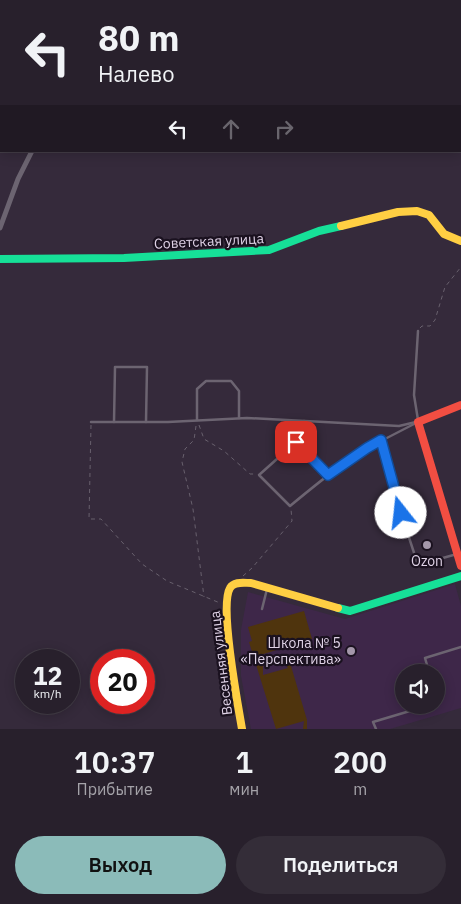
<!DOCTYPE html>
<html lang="ru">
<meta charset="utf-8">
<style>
body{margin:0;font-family:"IBM Plex Sans",sans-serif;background:#342d38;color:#f1f3f6;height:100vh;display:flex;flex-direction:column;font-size:19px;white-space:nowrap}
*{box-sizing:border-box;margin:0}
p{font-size:16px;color:#a5a3a9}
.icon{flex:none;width:28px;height:28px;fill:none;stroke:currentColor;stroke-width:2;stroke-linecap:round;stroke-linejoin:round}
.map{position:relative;height:729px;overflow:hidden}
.panel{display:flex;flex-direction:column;background:#28202c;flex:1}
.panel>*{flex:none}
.guide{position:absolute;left:0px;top:0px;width:461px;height:152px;box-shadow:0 2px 12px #0003,0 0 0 1px #443e48;background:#28202c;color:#f1f3f6;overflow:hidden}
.buttons{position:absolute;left:395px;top:664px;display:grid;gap:10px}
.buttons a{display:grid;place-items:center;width:50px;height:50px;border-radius:50%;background:#28202c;box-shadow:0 2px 12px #0003,0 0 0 1px #443e48;font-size:25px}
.speed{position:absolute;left:15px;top:649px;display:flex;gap:10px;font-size:25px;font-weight:700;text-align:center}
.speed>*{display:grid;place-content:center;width:65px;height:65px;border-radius:50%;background:#28202c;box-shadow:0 2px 12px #0003,0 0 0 1px #443e48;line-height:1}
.speed small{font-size:12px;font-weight:400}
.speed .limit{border:8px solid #d22;background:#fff;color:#111}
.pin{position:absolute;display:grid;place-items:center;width:42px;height:42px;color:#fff;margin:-21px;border-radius:10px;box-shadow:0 2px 8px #0006}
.me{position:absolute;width:55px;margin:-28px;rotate:344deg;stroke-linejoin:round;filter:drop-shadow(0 0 4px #0008)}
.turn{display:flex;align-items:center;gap:18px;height:105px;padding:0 15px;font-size:22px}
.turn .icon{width:65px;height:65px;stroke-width:2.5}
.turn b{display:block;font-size:35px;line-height:42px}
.lanes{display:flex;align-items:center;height:48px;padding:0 15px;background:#0003;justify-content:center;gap:25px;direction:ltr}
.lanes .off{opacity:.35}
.eta{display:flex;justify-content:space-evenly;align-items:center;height:85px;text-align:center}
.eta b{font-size:30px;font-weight:600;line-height:35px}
.cta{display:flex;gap:10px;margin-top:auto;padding:10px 15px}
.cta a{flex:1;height:58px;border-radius:30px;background:#8bbbb9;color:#111;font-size:20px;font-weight:600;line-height:58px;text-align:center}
.cta a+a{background:#342d38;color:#f1f3f6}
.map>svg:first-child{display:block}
.built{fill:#3e2749;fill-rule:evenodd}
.green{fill:#4f340d;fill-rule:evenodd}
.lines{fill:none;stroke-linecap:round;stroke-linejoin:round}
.path{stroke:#68606d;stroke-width:1;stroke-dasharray:4 4;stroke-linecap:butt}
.lane{stroke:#6c6471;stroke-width:2.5}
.street{stroke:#6c6471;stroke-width:5}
.fast{stroke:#16e098;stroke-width:8}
.slow{stroke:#ffcf43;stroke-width:8}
.jam{stroke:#f24e42;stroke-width:8}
.route-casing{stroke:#114b97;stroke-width:12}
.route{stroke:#1a73e8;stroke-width:9}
.poi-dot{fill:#a497aa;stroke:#1a111f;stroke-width:2}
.labels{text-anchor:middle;stroke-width:4.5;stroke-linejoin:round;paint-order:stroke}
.street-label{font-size:14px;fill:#dfd2e6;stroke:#1a111f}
.poi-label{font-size:14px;fill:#dfd2e6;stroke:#1a111f}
</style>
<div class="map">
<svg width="461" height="729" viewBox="0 0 461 729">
<rect width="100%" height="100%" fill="#352a3b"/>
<path class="built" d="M455,584L461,606V708L390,729H251L241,676V630L248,592L345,619ZM404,672H436V705H404Z"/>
<path class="green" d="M304,611L312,639L257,656L259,663L270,655C280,655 285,657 291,666L307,720V729H303L304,721L276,729L249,642L252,641L248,627ZM270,659L282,660L288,668L263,675V666Z"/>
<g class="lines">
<g class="path">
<path d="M420,328L422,326H430L435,320L445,287L461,267"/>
<path d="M91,425L89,519H101L142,564L167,581L220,603"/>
<path d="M199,425L204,439L224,451L250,474H254"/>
<path d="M196,426L194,440L185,449L182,462L193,509L204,597"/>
<path d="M243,576L252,568L292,521L291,509"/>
</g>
<g class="lane">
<path d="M197,420V389L206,381H231L239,391V418"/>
<path d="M418,420L414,395L418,331"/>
<path d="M91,422H168L247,418L399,426L416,422"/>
<path d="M114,422L115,367H147L146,422"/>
<path d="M414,424L381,441L399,507L418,565L457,554"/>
<path d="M296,442L304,421"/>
<path d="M328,475L296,442L259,475L290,506C319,482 348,458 381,441"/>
<path d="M262,609L267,589"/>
<path d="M429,672L425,658L461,647"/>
<path d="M436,697L438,703H436"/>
<path d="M376,729L373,722L430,705"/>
</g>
<g class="street">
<path d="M68,0L69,1"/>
<path d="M0,228L18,179L32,151"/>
</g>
<g class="fast">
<path d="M0,259L124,258L269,250L319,231L341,226"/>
<path d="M338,608L350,611L461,576"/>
</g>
<g class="slow">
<path d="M341,226L398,212L417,211L429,215L444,234L461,241"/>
<path d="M242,729C238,705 219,606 230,588C234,581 244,583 251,583L338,608"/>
</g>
<path class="jam" d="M461,405L418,422L461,566"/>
</g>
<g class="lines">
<g class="route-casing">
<path id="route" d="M296,442L328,475L367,448L381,440L401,513"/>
</g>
<use href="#route" class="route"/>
</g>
<g class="poi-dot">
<circle cx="427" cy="545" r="5"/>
<circle cx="351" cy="651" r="5"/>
</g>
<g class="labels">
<g class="street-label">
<text transform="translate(209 241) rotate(-3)" y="5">Советская улица</text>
<text transform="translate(221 663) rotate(-97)" y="5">Весенняя улица</text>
</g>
<g class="poi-label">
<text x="427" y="566">Ozon</text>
<text x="341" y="648" text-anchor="end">Школа № 5<tspan x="341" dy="16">«Перспектива»</tspan></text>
</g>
</g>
</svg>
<div class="buttons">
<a><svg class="icon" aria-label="sound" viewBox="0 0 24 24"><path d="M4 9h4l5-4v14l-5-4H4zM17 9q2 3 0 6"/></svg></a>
</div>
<div class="speed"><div>12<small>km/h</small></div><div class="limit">20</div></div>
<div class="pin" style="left:296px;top:442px;background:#d93025"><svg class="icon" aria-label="arrive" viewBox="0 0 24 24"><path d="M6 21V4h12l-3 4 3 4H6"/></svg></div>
<svg class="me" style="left:401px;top:513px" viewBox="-20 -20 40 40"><circle r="19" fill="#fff"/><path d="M0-13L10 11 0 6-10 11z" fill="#1a73e8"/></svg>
<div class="guide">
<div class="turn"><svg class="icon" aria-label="left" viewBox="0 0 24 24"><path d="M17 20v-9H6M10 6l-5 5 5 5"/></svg><div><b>80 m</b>Налево</div></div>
<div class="lanes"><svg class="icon" aria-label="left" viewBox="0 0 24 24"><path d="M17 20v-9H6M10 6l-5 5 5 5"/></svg><svg class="icon off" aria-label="ahead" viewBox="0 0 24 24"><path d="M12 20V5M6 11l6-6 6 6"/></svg><svg class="icon off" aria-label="right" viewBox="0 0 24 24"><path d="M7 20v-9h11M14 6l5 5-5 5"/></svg></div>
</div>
</div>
<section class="panel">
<div class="eta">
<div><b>10:37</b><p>Прибытие</p></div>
<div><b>1</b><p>мин</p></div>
<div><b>200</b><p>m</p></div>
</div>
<div class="cta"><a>Выход</a><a>Поделиться</a></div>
</section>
